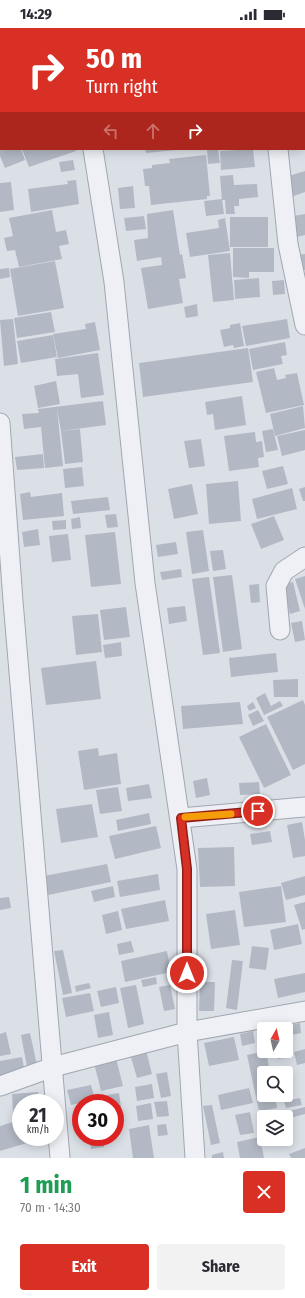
<!DOCTYPE html>
<meta charset="utf-8">
<style>
body{margin:0;font-family:"Fira Sans Condensed",sans-serif;background:#f2f2f3;color:#2b2b33;height:100vh;display:flex;flex-direction:column;font-size:15px;white-space:nowrap}
*{box-sizing:border-box;margin:0}
p{font-size:13px;color:#7c7c81}
.icon{flex:none;width:22px;height:22px;fill:none;stroke:currentColor;stroke-width:2;stroke-linecap:round;stroke-linejoin:round}
.map{position:relative;height:1130px;overflow:hidden}
.side{display:flex;flex-direction:column;background:#fff;flex:1}
.side>*{flex:none}
.guide{position:absolute;left:0px;top:0px;width:305px;height:122px;box-shadow:0 2px 10px #0003;background:#d93025;color:#fff;overflow:hidden}
.needle{width:26px;rotate:8deg}
.tools{position:absolute;left:257px;top:994px;display:grid;gap:8px}
.tools a{display:grid;place-items:center;width:36px;height:36px;border-radius:4px;background:#fff;box-shadow:0 2px 10px #0003;font-size:20px}
.speed{position:absolute;left:12px;top:1066px;display:flex;gap:8px;font-size:20px;font-weight:700;text-align:center}
.speed>*{display:grid;place-content:center;width:52px;height:52px;border-radius:50%;background:#fff;box-shadow:0 2px 10px #0003;line-height:1}
.speed small{font-size:10px;font-weight:400}
.speed .limit{border:6px solid #d22;background:#fff;color:#111}
.pin{position:absolute;display:grid;place-items:center;width:34px;height:34px;color:#fff;margin:-17px;border:2px solid #fff;border-radius:50%;box-shadow:0 1px 4px #0007}
.me{position:absolute;width:44px;margin:-22px;rotate:0deg;stroke-linejoin:round;filter:drop-shadow(0 0 3px #0008)}
.turn{display:flex;align-items:center;gap:14px;height:84px;padding:0 20px;font-size:18px}
.turn .icon{width:52px;height:52px;stroke-width:2.5}
.turn b{display:block;font-size:28px;line-height:34px}
.lanes{display:flex;align-items:center;height:38px;padding:0 20px;background:#0003;justify-content:center;gap:20px;direction:ltr}
.lanes .off{opacity:.35}
.round{display:grid;place-items:center;flex:none;width:42px;height:42px;border-radius:4px;background:#f2f2f3}
.headline{display:flex;align-items:center;justify-content:space-between;height:68px;padding:0 20px}
h1{font-size:24px;font-weight:700;line-height:30px;color:#1e9e55}
.cta{display:flex;gap:8px;margin-top:auto;padding:8px 20px}
.cta a{flex:1;height:46px;border-radius:4px;background:#d93025;color:#fff;font-size:16px;font-weight:700;line-height:46px;text-align:center}
.cta a+a{background:#f2f2f3;color:#2b2b33}
.status{display:flex;justify-content:space-between;align-items:center;height:28px;padding:0 20px;background:#fff;direction:ltr}
.status svg{height:11px;fill:currentColor}
.map>svg:first-child{display:block}
.building{fill:#b2b9c4}
.lines{fill:none;stroke-linecap:round;stroke-linejoin:round}
.street-casing{stroke:#a0a7b1;stroke-width:21}
.street{stroke:#eef0f5;stroke-width:19}
.route-casing{stroke:#8d1f18;stroke-width:10}
.route{stroke:#d93025;stroke-width:7}
.slow{stroke:#f59e0b;stroke-width:7}
</style>
<div class="status"><b>14:29</b><svg viewBox="0 0 49 12"><path d="M0 12V9h3v3zM5 12V6h3v6zM10 12V3h3v9zM15 12V0h3v12zM26 1h20v11H26zM47 4h2v5h-2z"/></svg></div>
<div class="map">
<svg width="305" height="1130" viewBox="0 0 305 1130">
<rect width="100%" height="100%" fill="#dbe0e7"/>
<g class="building">
<path d="M0,121H21L25,132L5,140L0,128Z"/>
<path d="M22,121H75L76,123L29,139Z"/>
<path d="M145,121H177V122L146,125Z"/>
<path d="M207,121H218L220,135L208,136Z"/>
<path d="M253,121L255,139L221,142L220,123Z"/>
<path d="M206,127L210,168H207V171L151,177L149,158H145L143,141L152,140V137L170,135L169,131Z"/>
<path d="M73,132L75,142L61,144L59,134Z"/>
<path d="M305,143V164L291,169L285,149Z"/>
<path d="M233,147L234,157L257,156L258,169L239,171V178H234L235,186H226L225,172H229H222L220,148Z"/>
<path d="M76,152L79,176L31,184L28,161L68,156L67,153Z"/>
<path d="M11,154L14,182L0,184V155Z"/>
<path d="M133,158L135,180L120,181L118,160Z"/>
<path d="M222,171L224,186L206,188L204,173Z"/>
<path d="M52,182L56,204L66,202L69,216L59,218L62,231L19,239L15,222L7,223L4,210L13,208L9,190Z"/>
<path d="M173,182L180,227L182,226L186,250L179,251L183,275L148,281L141,240L162,237L161,229L137,233L134,212L148,210L147,186Z"/>
<path d="M305,186V207L297,209L293,188Z"/>
<path d="M144,188L146,201L126,203L124,190Z"/>
<rect x="230" y="189" width="38" height="30"/>
<path d="M225,190L230,223L190,229L186,205L219,200L218,192Z"/>
<path d="M233,220H274V244H249V250L233,249Z"/>
<path d="M230,225L234,272L213,274L208,227Z"/>
<path d="M305,226V242L296,243V227Z"/>
<path d="M55,233L64,280L18,288L10,241Z"/>
<path d="M9,240L10,249L0,251V241Z"/>
<path d="M259,250L260,269L235,271L234,252Z"/>
<path d="M284,252L285,266L273,267L272,253Z"/>
<path d="M197,276L198,288L186,290L184,279Z"/>
<path d="M51,284L55,304L17,310L14,290Z"/>
<path d="M13,291L18,336L4,338L0,292Z"/>
<path d="M287,291L290,310L246,318L242,298Z"/>
<path d="M95,294L100,322L58,330L53,306L86,301L85,296Z"/>
<path d="M240,295L244,318L234,320L233,317L224,319L220,302L230,300V297Z"/>
<path d="M53,307L57,329L21,335L17,313Z"/>
<path d="M285,314L287,327L281,328L283,336L253,342L249,321Z"/>
<path d="M248,320L253,354L143,369L139,335Z"/>
<path d="M98,325L104,367L81,370L78,346L57,348L55,331Z"/>
<path d="M274,340L277,352L286,350L285,347L297,345L304,377L266,385L256,344Z"/>
<path d="M56,353L60,376L38,380L34,358Z"/>
<path d="M242,368L246,397L215,402L213,386L207,387L205,374Z"/>
<path d="M103,373L106,397L61,403L57,381L63,438L45,440L41,399L24,401L22,386L39,385L38,381Z"/>
<path d="M303,378L305,400L275,408L270,386Z"/>
<path d="M80,401L83,434L65,436L61,403Z"/>
<path d="M273,401L278,422L266,424L262,403Z"/>
<path d="M305,402V422L282,428L277,408Z"/>
<path d="M255,404L256,414L262,413L264,429L258,430L259,439L229,443L224,408Z"/>
<path d="M201,411L205,438L189,440L184,413Z"/>
<path d="M43,426L44,440L17,442L15,429Z"/>
<path d="M283,438L288,456L267,461L262,443Z"/>
<path d="M82,439L84,458L65,460L63,441Z"/>
<path d="M238,453L241,493L209,496L206,456Z"/>
<path d="M192,456L198,486L174,491L168,461Z"/>
<path d="M305,459V473H303L299,461Z"/>
<path d="M292,460L297,481L257,491L252,471Z"/>
<path d="M30,464L31,469L62,465L64,488L23,492L20,466Z"/>
<path d="M108,469L110,482L73,486L71,473Z"/>
<path d="M116,486L118,499L107,500L105,487Z"/>
<path d="M274,488L284,512L261,521L251,496Z"/>
<path d="M80,489L81,500L72,501L71,491Z"/>
<path d="M66,492V501L53,502L52,493Z"/>
<path d="M38,501L40,517L24,519L22,504Z"/>
<path d="M203,502L209,543L192,546L186,504Z"/>
<path d="M115,504L121,556L91,559L85,507Z"/>
<path d="M68,506L71,532L52,534L49,508Z"/>
<path d="M176,514L178,526L158,529L156,517Z"/>
<path d="M223,522L226,541L213,543L210,523Z"/>
<path d="M181,541L182,549L162,552L160,544Z"/>
<path d="M232,547L242,621L223,624L213,549Z"/>
<path d="M305,548V581L295,551Z"/>
<path d="M209,549L220,625L203,627L192,551Z"/>
<path d="M293,554L300,583L290,586L282,556Z"/>
<path d="M259,556L260,574L251,575L249,557Z"/>
<path d="M185,578L187,593L169,596L167,580Z"/>
<path d="M126,579L130,609L104,612L100,582Z"/>
<path d="M98,586L102,624L76,627L72,588Z"/>
<path d="M302,593L305,612L295,614L291,595Z"/>
<path d="M121,614L122,628L105,630L103,617Z"/>
<path d="M276,625L278,644L231,649L229,630Z"/>
<path d="M96,633L101,671L46,677L41,640Z"/>
<path d="M298,651V669H274L273,652Z"/>
<path d="M265,665L271,678L280,673L283,678L264,687L256,670Z"/>
<path d="M303,672L305,677V736L293,742L267,689Z"/>
<path d="M240,674L243,696L183,701L181,678Z"/>
<path d="M253,674L256,680L249,683L247,678Z"/>
<path d="M258,682L264,693L253,698L248,687Z"/>
<path d="M266,696L291,747L264,760L239,709Z"/>
<path d="M98,720L99,728L117,725L121,756L84,762L78,723Z"/>
<path d="M207,750L210,767L196,770L193,753Z"/>
<path d="M259,754L260,766L240,767L239,755Z"/>
<path d="M149,756L152,770L128,773L126,760Z"/>
<path d="M118,759L122,783L100,786L96,762Z"/>
<path d="M92,776L98,809L61,815L56,781Z"/>
<path d="M149,785L151,796L118,803L116,792Z"/>
<path d="M302,794L305,812V828L293,830L287,797Z"/>
<path d="M156,798L161,820L115,831L109,808Z"/>
<path d="M270,803L272,814L252,817L250,806Z"/>
<path d="M234,819L235,858L200,859L198,820Z"/>
<path d="M107,836L111,854L48,867L44,848Z"/>
<path d="M158,846L160,862L120,869L117,853Z"/>
<path d="M305,848V867L286,872L281,855Z"/>
<path d="M113,858L115,869L94,874L91,863Z"/>
<path d="M281,858L286,894L244,899L239,864Z"/>
<path d="M9,869L11,880L0,882V870Z"/>
<path d="M165,872L169,893L126,901L121,881Z"/>
<path d="M305,874V901L302,902L294,877Z"/>
<path d="M235,882L240,917L211,921L206,886Z"/>
<path d="M118,883L122,902L106,906L102,887Z"/>
<path d="M298,896L302,916L274,922L270,902Z"/>
<path d="M131,913L134,924L119,927L117,916Z"/>
<path d="M252,918L269,920L266,942L249,940Z"/>
<path d="M63,922L72,965L63,967L54,923Z"/>
<path d="M167,923L171,944L125,954L121,933Z"/>
<path d="M232,932L243,933L237,982L226,980Z"/>
<path d="M305,945V964L278,970L274,951Z"/>
<path d="M156,949L157,956L143,959L141,952Z"/>
<path d="M200,954H215L214,983H199Z"/>
<path d="M89,955L91,960L76,964L75,958Z"/>
<path d="M136,957L144,996L128,1000L120,960Z"/>
<path d="M170,957L175,981L164,983L159,959Z"/>
<path d="M116,959L119,975L101,979L97,963Z"/>
<path d="M90,965L94,983L66,989L62,970Z"/>
<path d="M109,984L113,1007L98,1010L94,987Z"/>
<path d="M300,995L301,1005L291,1007L289,997Z"/>
<path d="M253,1003L255,1015L242,1018L240,1006Z"/>
<path d="M6,1004L11,1026L0,1028V1006Z"/>
<path d="M30,1005L38,1042L28,1044L21,1007Z"/>
<path d="M234,1009L239,1032L209,1038L204,1015Z"/>
<path d="M287,1019L289,1029L278,1031L276,1023H286Z"/>
<path d="M305,1021V1035L297,1037L294,1024Z"/>
<path d="M146,1022L152,1046L137,1050L130,1026Z"/>
<path d="M266,1023L270,1045H264V1067H275L277,1080L259,1083L247,1027Z"/>
<path d="M22,1029L25,1045L0,1050V1033Z"/>
<path d="M116,1030L123,1058L101,1063L94,1035Z"/>
<path d="M167,1044L171,1068L161,1070L156,1046Z"/>
<path d="M152,1056L154,1070L137,1073L135,1059Z"/>
<path d="M91,1057L95,1072L71,1077L67,1062Z"/>
<path d="M249,1060L253,1075L221,1082L218,1067Z"/>
<path d="M38,1064L39,1075H21V1084L13,1085L12,1066Z"/>
<path d="M119,1065L123,1093L115,1095V1075H103L102,1068Z"/>
<path d="M300,1070L302,1077L286,1080L284,1073Z"/>
<path d="M167,1073L169,1088L157,1089L154,1074Z"/>
<path d="M151,1075L153,1091L138,1093L136,1078Z"/>
<path d="M212,1077L220,1115L211,1117L203,1078Z"/>
<path d="M305,1079V1086L290,1090L289,1083Z"/>
<path d="M283,1083L285,1089H264V1105L262,1106L259,1088Z"/>
<path d="M250,1084L254,1105L240,1107L235,1087Z"/>
<path d="M20,1092L21,1109H25L27,1115L0,1123V1098Z"/>
<path d="M166,1096L168,1107L158,1108L157,1097Z"/>
<path d="M149,1097L154,1130H133L129,1101Z"/>
<path d="M89,1109H103L104,1119L91,1121Z"/>
<path d="M260,1109L264,1130H240L237,1114Z"/>
<path d="M305,1120V1130H291L289,1126Z"/>
<path d="M223,1124L224,1130H212V1127Z"/>
</g>
<g class="lines">
<g class="street-casing">
<g id="street">
<path d="M67,0L68,1"/>
<path d="M266,0L267,1"/>
<path d="M93,121L114,254L145,555L187,841V1004L195,1130"/>
<path d="M278,121L288,216L305,297"/>
<path d="M0,395L13,573L60,1130"/>
<path d="M280,602L276,558L284,543L305,529"/>
<path d="M181,790L305,779"/>
<path d="M0,1058L53,1039L187,1004L305,983"/>
</g>
</g>
<use href="#street" class="street"/>
</g>
<g class="lines">
<g class="route-casing">
<path id="route" d="M187,945V841L181,790L258,783"/>
</g>
<use href="#route" class="route"/>
<path class="slow" d="M185,789L231,786"/>
</g>
</svg>
<div class="tools">
<a><svg class="needle" viewBox="-14 -14 28 28"><path d="M0-13l5 13h-10z" fill="#e53935"/><path d="M0 13l5-13h-10z" fill="#7c7c81"/></svg></a>
<a><svg class="icon" aria-label="search" viewBox="0 0 24 24"><circle cx="10" cy="10" r="6"/><path d="M15 15l6 6"/></svg></a>
<a><svg class="icon" aria-label="layers" viewBox="0 0 24 24"><path d="M12 4l9 5-9 5-9-5zM3 14l9 5 9-5"/></svg></a>
</div>
<div class="speed"><div>21<small>km/h</small></div><div class="limit">30</div></div>
<div class="pin" style="left:258px;top:783px;background:#d93025"><svg class="icon" aria-label="arrive" viewBox="0 0 24 24"><path d="M6 21V4h12l-3 4 3 4H6"/></svg></div>
<svg class="me" style="left:187px;top:945px" viewBox="-20 -20 40 40"><circle r="17" fill="#d93025" stroke="#fff" stroke-width="3"/><path d="M0-11L8 9 0 5-8 9z" fill="#fff"/></svg>
<div class="guide">
<div class="turn"><svg class="icon" aria-label="right" viewBox="0 0 24 24"><path d="M7 20v-9h11M14 6l5 5-5 5"/></svg><div><b>50 m</b>Turn right</div></div>
<div class="lanes"><svg class="icon off" aria-label="left" viewBox="0 0 24 24"><path d="M17 20v-9H6M10 6l-5 5 5 5"/></svg><svg class="icon off" aria-label="ahead" viewBox="0 0 24 24"><path d="M12 20V5M6 11l6-6 6 6"/></svg><svg class="icon" aria-label="right" viewBox="0 0 24 24"><path d="M7 20v-9h11M14 6l5 5-5 5"/></svg></div>
</div>
</div>
<section class="side">
<div class="headline"><div><h1>1 min</h1><p>70 m · 14:30</p></div><a class="round" style="background:#d93025;color:#fff"><svg class="icon" aria-label="close" viewBox="0 0 24 24"><path d="M6 6l12 12M18 6L6 18"/></svg></a></div>
<div class="cta"><a>Exit</a><a>Share</a></div>
</section>
